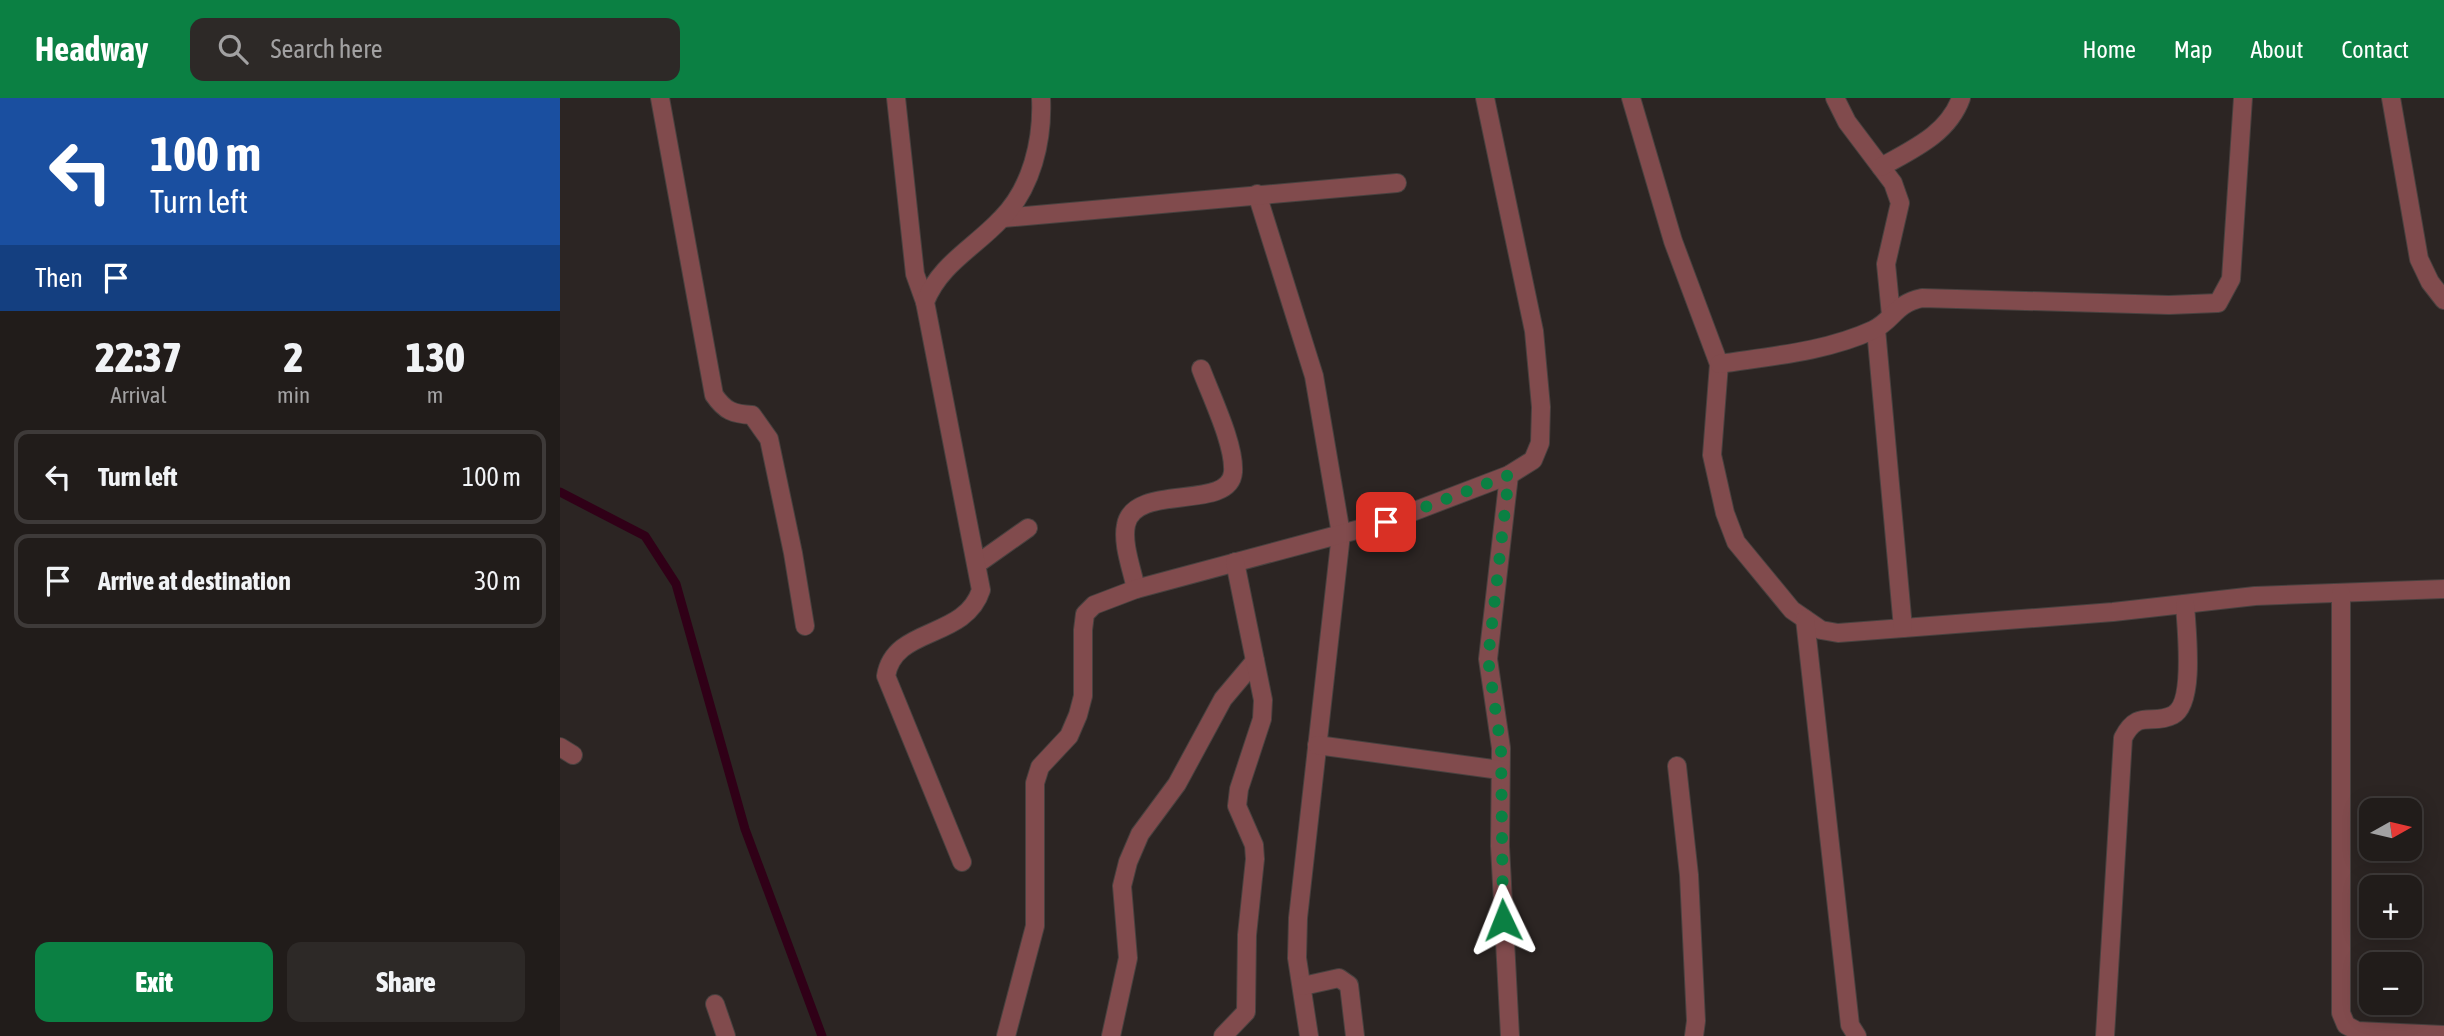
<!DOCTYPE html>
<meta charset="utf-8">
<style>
body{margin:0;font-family:"Asap Condensed",sans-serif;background:#2d2927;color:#f1f3f6;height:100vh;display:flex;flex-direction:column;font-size:26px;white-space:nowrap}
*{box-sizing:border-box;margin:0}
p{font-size:23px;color:#a2a1a2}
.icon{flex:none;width:38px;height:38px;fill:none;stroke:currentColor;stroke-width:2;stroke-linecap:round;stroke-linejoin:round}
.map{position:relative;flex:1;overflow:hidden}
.details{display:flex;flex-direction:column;background:#211c1a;width:560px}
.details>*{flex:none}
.top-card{background:#1a4fa0;color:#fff;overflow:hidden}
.needle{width:46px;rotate:82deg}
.fabs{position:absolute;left:1799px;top:700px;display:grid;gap:14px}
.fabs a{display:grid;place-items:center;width:63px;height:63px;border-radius:14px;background:#211c1a;box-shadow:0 4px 18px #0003,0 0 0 2px #3e3a39;font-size:35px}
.pin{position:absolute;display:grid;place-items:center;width:60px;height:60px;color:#fff;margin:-30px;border-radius:14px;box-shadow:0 4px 10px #0006}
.me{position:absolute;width:77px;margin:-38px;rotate:358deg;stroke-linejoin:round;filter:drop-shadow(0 0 5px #0008)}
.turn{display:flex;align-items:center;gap:24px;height:147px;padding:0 35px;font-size:32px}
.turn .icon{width:91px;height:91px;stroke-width:2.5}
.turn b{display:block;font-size:49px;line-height:60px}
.then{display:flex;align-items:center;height:66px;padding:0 35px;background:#0003;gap:14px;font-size:26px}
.eta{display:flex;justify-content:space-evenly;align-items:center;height:119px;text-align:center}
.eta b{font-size:42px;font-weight:800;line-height:49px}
.button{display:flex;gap:14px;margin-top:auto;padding:14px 35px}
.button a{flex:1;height:80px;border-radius:14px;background:#0b8043;color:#fff;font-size:28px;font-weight:800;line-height:80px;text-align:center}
.button a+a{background:#2d2927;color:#f1f3f6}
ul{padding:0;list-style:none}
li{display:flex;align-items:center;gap:21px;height:94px;margin:0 14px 10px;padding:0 21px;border:4px solid #3e3a39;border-radius:14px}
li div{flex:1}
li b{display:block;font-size:26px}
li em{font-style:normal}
header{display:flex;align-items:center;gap:42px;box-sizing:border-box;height:98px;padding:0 35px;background:#0b8043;color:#fff}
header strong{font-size:33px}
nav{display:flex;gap:38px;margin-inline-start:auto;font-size:24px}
.search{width:490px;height:63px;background:#2d2927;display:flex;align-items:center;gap:18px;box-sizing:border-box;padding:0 24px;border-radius:14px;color:#a2a1a2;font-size:26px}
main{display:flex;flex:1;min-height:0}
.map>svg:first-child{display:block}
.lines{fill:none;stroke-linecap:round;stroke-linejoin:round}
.stream{stroke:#300017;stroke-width:9}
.minor-casing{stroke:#48413f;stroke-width:20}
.minor{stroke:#814b4d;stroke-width:18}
.route{stroke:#0b8043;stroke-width:12;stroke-dasharray:0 21.6}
</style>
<header>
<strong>Headway</strong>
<div class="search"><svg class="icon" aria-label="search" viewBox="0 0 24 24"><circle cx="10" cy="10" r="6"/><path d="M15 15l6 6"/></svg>Search here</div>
<nav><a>Home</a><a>Map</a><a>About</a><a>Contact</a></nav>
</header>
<main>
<section class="details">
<div class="top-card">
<div class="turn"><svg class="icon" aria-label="left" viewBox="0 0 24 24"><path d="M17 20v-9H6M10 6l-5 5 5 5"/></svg><div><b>100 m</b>Turn left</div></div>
<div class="then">Then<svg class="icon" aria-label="arrive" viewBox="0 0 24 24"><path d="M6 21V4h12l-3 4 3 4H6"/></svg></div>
</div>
<div class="eta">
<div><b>22:37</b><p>Arrival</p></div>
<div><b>2</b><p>min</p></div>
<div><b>130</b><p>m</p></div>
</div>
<ul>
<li><svg class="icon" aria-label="left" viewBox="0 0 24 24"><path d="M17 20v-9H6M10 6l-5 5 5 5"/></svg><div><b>Turn left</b></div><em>100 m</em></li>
<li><svg class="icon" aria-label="arrive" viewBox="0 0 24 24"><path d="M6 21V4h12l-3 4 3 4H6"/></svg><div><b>Arrive at destination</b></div><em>30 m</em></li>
</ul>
<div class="button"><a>Exit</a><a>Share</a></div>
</section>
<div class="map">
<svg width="1884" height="938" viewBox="0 0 1884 938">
<rect width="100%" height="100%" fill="#2c2523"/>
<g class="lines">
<path class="stream" d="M0,394L85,438L116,486L185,731L262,938"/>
<g class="minor-casing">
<g id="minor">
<path d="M100,0L154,297C165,313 173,316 192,317L209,341L233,455L245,528"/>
<path d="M336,0L355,176L365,204"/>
<path d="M1071,0L1113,143L1159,266L1152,357L1165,415L1176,444L1232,512L1261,532L1278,535L1553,514L1695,498L1884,491"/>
<path d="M1275,0L1287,24L1333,85L1340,105L1326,166L1331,217"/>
<path d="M1831,0L1859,161L1870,184L1884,202"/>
<path d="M1321,69C1353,51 1388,36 1401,0"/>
<path d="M697,96L754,278L781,436L738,820L737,860L749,938"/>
<path d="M443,120L837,85"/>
<path d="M1316,231L1343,530"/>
<path d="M1159,266C1211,258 1265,254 1313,232C1334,222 1334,206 1362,200L1609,207L1658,205L1671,181L1683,0"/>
<path d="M949,377L928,561L941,650L940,748L950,938"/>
<path d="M417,466L468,430"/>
<path d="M576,491C572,471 562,446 566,427C574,384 670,414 673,374C675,347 651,298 641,271"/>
<path d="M1781,495V915L1786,927L1797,933L1884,937"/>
<path d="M1245,521L1290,927L1297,938"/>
<path d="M757,647L940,672"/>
<path d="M0,649L13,657"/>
<path d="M1117,668L1129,777L1136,923L1134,938"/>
<path d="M402,764L326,578C334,528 405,542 421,492L365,204C380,166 414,150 441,121C472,90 483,42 481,0"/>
<path d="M743,888L779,880L789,887L795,938"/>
<path d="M155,906L166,938"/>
<path d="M446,938L475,828V685L480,669L509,638L518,617L523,598V532L525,516L534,507L576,491L826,424L949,377L973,362L980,345L981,309L974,233L925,0"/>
<path d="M551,938L568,860L562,788L568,764L580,736L617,686L663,601L695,563"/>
<path d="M663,938L686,914L687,837L695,761L694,747L677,708L679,691L702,621L703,602L675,464"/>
<path d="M1545,938L1563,640C1578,610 1592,628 1613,617C1636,605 1626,529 1625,506"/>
</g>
</g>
<use href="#minor" class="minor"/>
</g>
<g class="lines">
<path class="route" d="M826,424L949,377L928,561L941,650L943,822"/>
</g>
</svg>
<div class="fabs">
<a><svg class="needle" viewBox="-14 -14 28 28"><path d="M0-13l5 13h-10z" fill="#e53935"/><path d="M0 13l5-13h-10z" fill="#a2a1a2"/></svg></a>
<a>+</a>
<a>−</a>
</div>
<div class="pin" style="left:826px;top:424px;background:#d93025"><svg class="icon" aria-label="arrive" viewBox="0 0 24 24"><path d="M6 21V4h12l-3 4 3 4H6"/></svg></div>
<svg class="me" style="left:943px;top:822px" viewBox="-20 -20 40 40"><path d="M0-17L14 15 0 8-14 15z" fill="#0b8043" stroke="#fff" stroke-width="4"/></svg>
</div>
</main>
